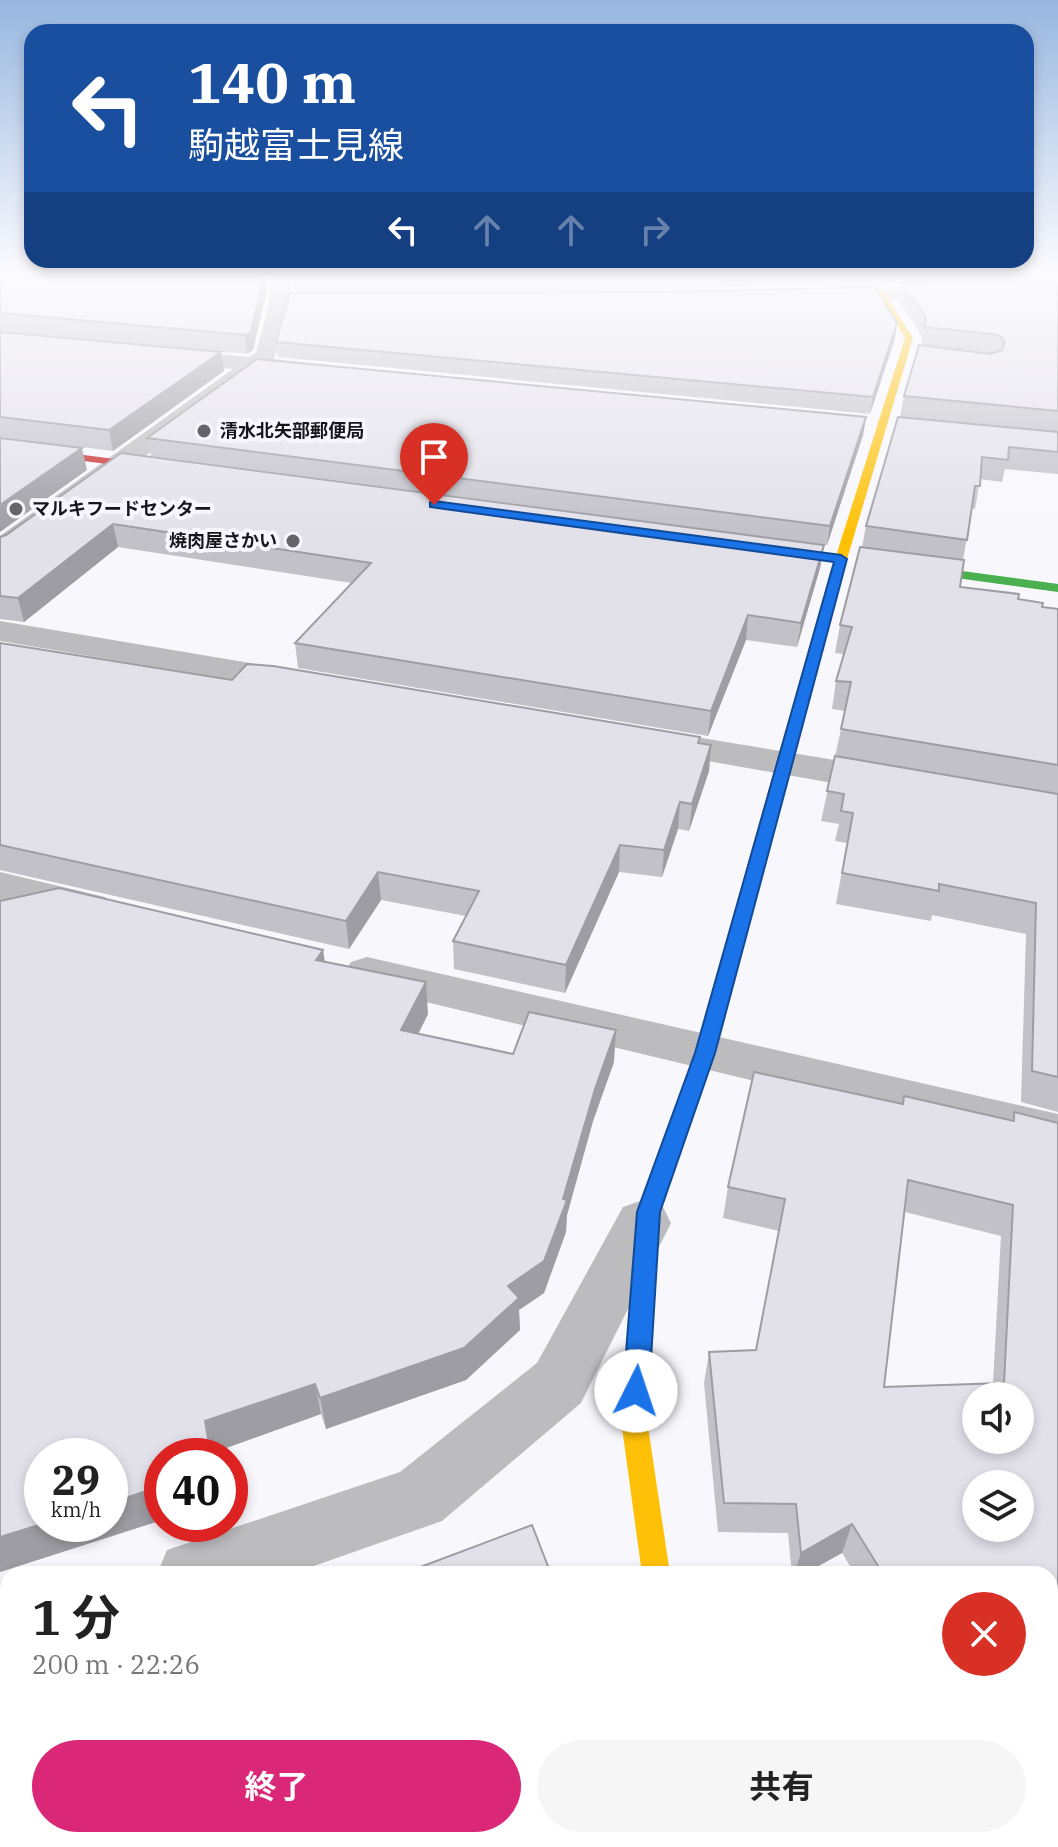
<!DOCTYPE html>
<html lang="ja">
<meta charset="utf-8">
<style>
body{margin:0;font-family:"IBM Plex Serif","Noto Sans JP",serif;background:#f6f6f6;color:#222;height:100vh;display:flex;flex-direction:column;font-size:30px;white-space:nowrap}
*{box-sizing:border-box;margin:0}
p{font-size:26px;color:#767676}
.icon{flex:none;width:44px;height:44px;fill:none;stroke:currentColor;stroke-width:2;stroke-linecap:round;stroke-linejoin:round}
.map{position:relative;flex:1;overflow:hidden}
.drawer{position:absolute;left:0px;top:1566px;width:1058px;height:282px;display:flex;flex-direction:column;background:#fff;border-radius:24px 24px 0 0;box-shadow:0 4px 12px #0003}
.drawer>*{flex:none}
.banner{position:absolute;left:24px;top:24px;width:1010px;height:244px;border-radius:24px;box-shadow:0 4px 12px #0003;background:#1a4fa0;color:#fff;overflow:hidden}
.buttons{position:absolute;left:962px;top:1382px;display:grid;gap:16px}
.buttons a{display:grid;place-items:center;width:72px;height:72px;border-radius:50%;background:#fff;box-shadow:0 4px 12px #0003;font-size:40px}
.speed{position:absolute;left:24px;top:1438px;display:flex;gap:16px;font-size:40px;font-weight:700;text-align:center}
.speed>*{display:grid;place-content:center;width:104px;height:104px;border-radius:50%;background:#fff;box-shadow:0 4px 12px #0003;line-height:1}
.speed small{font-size:20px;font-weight:400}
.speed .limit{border:12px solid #d22;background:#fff;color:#111}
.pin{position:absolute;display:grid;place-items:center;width:68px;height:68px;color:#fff;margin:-82px -34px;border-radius:50% 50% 50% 0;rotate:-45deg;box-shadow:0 0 8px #0007}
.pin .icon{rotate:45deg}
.me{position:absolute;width:88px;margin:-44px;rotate:4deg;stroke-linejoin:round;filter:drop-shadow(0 0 6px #0008)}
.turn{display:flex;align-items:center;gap:28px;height:168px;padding:0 32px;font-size:36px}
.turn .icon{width:104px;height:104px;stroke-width:2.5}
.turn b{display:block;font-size:56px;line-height:68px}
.lanes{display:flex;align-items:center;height:76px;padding:0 32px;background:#0003;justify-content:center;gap:40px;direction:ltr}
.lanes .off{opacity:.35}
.round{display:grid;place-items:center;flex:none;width:84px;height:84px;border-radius:42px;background:#f6f6f6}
.headline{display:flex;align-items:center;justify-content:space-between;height:136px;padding:0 32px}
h1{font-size:48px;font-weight:700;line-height:60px}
.primary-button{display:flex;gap:16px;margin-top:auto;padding:16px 32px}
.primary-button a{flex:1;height:92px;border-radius:48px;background:#db2777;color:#fff;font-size:32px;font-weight:700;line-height:92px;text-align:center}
.primary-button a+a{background:#f6f6f6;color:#222}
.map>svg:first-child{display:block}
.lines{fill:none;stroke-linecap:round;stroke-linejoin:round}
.street{fill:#bcbcbf;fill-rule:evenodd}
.fast{fill:#4caf50;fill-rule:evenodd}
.slow{fill:#ffc107;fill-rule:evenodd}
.jam{fill:#c62828;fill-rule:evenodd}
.wall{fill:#c2c1c8;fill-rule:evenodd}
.shaded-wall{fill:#9e9da3}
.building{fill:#e2e0e9;stroke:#9e9da3;stroke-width:2;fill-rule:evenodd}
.route{fill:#1a73e8;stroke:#114b97;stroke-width:2}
.poi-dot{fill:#656469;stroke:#f7f5fe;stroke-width:3}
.labels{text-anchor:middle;stroke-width:8;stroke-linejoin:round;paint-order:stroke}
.far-poi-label{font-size:18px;font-weight:bold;fill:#16151a;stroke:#f7f5fe;text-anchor:start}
</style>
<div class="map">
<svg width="1058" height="1847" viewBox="0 0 1058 1847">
<rect width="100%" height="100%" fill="#f8f7fc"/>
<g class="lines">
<g class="street">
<path d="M271,275H291L290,293L348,292L358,298L348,304L289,305L274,359L316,364L319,369L316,374L308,376L259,371L11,556L0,559V536L233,369L162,362L151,355L154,350L162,348L249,357L256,352L270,299Z"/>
<path d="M1058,282V294L828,301L818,295L828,289Z"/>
<path d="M0,621L297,671L309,674L314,681L309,688L297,691L0,641Z"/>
<path d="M653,730L889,769L903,773L908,781L903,789L889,793L640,749L634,741L640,733Z"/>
<path d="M0,872L105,897L112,907L105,917L90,921L0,900Z"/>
<path d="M367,957L1058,1114V1154L351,984L344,973L351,962Z"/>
<path d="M643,1200L663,1207L671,1223L581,1403L442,1521L291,1574H157L167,1550L400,1472L537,1363L623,1207Z"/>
<path d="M8,1599V1671L0,1674V1602Z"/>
<path d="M711,1840H790L793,1847H713Z"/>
</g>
<path class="fast" d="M902,563L1058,584V592L898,570L896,567Z"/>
<g class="slow">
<path d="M877,291H883L913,338L847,559L795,753L787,758L779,753L835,559L905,338Z"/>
<path d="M665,1157L673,1160L676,1166L659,1212L647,1420L670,1574H642L621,1420L637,1212L654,1166L657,1160Z"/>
</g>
<g class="jam">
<path d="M0,444L168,466L173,469L168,472L0,450Z"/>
<path d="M787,748L795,753L715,1053L676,1166L673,1172L665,1175L657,1172L654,1166L695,1053L779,753Z"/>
</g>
</g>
<g class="wall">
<path d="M0,275L267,290L253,350L247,354L0,331Z"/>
<path d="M292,275H1058V279L662,289L293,290Z"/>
<path d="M1058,280V432L900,417L904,396L921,345L922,336L899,301L902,283Z"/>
<path d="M663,292L895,338L870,414L278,357L276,342Z"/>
<path d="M0,332L224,371L113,451L0,437Z"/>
<path d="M866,417L863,435L827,545L151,456L147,438Z"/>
<path d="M898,417L1058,432V474L1005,469L1002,482L980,479L975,509L972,508L963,560L960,587L1018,599L1042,607L1058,609V1112L1021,1102L1026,934L932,915L931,921L836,904L847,843L835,841L839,824L821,821L845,711L832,709L836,681L844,654L835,653L840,625L862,547L866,526Z"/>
<path d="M121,453L824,545L820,568L797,647L746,640L708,736L298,668L295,643L352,583L118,547L24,622L0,619V537L6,535Z"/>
<path d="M0,643L232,680L700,737L699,743L711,745L709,771L689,831L678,829L662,877L619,872L565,993L454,969L453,941L466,916L381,900L349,949L0,870Z"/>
<path d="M323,950L325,962L428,1014L418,1034L513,1054L614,1062L593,1121L567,1215L566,1232L544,1293L519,1310L520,1330L466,1380L326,1429L321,1414L215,1452V1456H162V1520L0,1572Z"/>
<path d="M754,1072L902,1104L904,1096L1012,1120L1014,1112L1058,1123V1847H1020L1017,1840H1050V1574H855L842,1553L804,1574H792L788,1533L718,1532L704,1383L709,1352L756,1350L779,1231L723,1218L728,1187ZM905,1212L1001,1236L993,1383L884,1387ZM976,1396H1020V1440H976ZM976,1484H1020V1528H976Z"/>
</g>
<g class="shaded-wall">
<path d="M264,275L267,290L253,350L247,354L245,335Z"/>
<path d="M897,323L895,338L870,414L873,397Z"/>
<path d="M221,352L224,371L113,451L109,430Z"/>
<path d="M866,417L863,435L827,545L830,526Z"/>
<path d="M82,448L87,470L0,532V505Z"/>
<path d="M113,524L118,547L24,622L18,598Z"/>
<path d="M824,545L820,568L797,647L801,623Z"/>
<path d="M748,615L746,640L708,736L711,711Z"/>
<path d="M711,745L709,771L689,831L692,804Z"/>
<path d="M680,802L678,829L662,877L664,850Z"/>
<path d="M620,845L619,872L565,993L566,965Z"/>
<path d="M378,872L381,900L349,949L346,921Z"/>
<path d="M323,950L327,982L316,960Z"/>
<path d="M426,982L428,1014L404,1063L401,1030Z"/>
<path d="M616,1030L614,1062L593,1121L567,1215L566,1232L544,1293L519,1310L520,1330L466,1380L326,1429L320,1398L508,1286L563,1199L595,1089Z"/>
<path d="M315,1384L321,1414L215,1452V1456H211L205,1421Z"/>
<path d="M162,1486V1520L0,1572V1537L42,1524H110V1503Z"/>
<path d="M852,1524L842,1553L804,1574H794L801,1553Z"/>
</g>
<g class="building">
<path d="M0,275H264L251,331L245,335L0,313Z"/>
<path d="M1058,280V411L904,396L919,345L991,354L1002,350L1005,342L1000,336L992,334L924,327L926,318L902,283Z"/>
<path d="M874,287L897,323L873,397L276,342L290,293L663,292Z"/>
<path d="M0,332L221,352L109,430L0,417Z"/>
<path d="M257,359L866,417L830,526L147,438Z"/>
<path d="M898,417L1058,432V452L1009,447L1008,460L982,457L980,486H975L967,540L866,526Z"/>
<path d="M0,438L82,448L0,505Z"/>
<path d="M121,453L824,545L801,623L748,615L711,711L295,643L371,563L113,524L18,598L0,596V537L6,535Z"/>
<path d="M860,547L964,560L960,587L1019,594L1018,599L1043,603L1042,607L1058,609V765L841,729L851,682L836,681L852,627L840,625Z"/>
<path d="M0,643L232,680L247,664L273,666L700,737L698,743L711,745L692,804L680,802L664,850L620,845L566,965L453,941L479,891L378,872L346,921L0,845Z"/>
<path d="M835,756L1058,794V1077L1032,1071L1036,903L939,884V891L842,873L853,813L841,811L844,794L827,791Z"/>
<path d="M59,888L323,950L316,960L426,982L401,1030L513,1054L529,1012L616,1030L595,1089L563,1199L567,1200L544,1261L508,1286L519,1298L464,1348L320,1398L315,1384L205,1421L211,1456H162V1486L110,1503V1456H42V1524L0,1537V901Z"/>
<path d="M754,1072L903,1104L904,1096L1014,1121V1112L1058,1123V1847H1052L1048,1840H1050V1574H883L852,1524L801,1553L796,1504L724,1503L709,1352L756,1350L785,1199L728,1187ZM908,1180L1013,1205L1004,1383L884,1387ZM976,1396H1020V1440H976ZM976,1484H1020V1528H976Z"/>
<path d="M532,1525L551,1574H402Z"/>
<path d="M8,1743V1840H683L686,1847H0V1746Z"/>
</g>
<linearGradient id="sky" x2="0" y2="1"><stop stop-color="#97b6df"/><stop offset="0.51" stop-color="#fcfbfe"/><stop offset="1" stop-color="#fcfbfe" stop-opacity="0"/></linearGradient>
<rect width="1058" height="534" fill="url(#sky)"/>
<path class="route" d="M434,501L841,555L847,559L715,1053L660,1212L649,1391L645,1399L636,1402L627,1399L623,1391L637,1212L695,1053L834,562L430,507V502Z"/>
<g class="poi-dot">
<circle cx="204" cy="431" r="8"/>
<circle cx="16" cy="509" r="8"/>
<circle cx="293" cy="541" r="8"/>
</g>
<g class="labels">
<g class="far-poi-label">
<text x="220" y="437">清水北矢部郵便局</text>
<text x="32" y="515">マルキフードセンター</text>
<text x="277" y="547" text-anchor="end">焼肉屋さかい</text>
</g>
</g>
</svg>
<div class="buttons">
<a><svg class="icon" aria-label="sound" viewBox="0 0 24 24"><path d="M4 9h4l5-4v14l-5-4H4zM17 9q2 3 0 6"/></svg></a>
<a><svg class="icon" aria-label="layers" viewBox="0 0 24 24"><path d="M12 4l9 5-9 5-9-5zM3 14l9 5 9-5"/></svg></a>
</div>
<div class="speed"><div>29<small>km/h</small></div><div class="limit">40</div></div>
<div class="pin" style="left:434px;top:505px;background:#d93025"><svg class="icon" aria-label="arrive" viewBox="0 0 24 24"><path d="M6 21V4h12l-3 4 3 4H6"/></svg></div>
<svg class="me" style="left:636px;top:1391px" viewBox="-20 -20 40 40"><circle r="19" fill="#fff"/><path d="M0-13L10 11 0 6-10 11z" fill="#1a73e8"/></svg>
<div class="banner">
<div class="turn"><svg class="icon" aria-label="left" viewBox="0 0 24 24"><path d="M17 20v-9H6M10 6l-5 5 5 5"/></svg><div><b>140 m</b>駒越富士見線</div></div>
<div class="lanes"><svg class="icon" aria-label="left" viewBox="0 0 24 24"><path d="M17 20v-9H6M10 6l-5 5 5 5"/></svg><svg class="icon off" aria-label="ahead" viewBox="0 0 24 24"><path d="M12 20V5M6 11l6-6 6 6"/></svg><svg class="icon off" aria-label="ahead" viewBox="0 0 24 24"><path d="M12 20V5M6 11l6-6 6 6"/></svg><svg class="icon off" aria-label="right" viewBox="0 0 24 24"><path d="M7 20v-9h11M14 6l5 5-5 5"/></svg></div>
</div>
<section class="drawer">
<div class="headline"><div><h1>1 分</h1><p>200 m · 22:26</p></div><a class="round" style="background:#d93025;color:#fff"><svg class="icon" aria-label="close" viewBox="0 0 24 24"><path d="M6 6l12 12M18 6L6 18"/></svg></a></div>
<div class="primary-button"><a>終了</a><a>共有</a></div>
</section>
</div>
